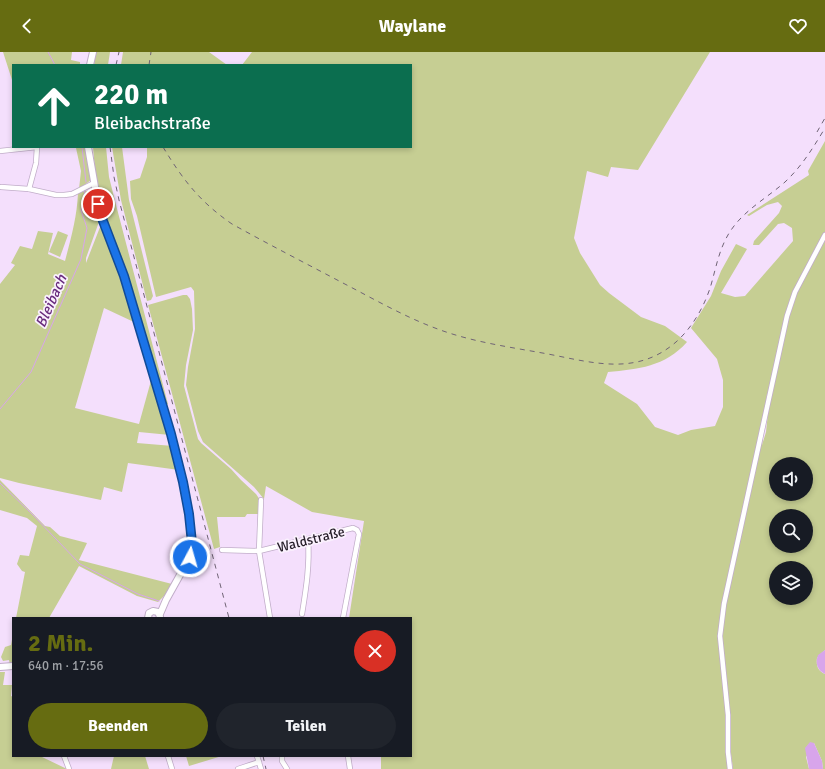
<!DOCTYPE html>
<html lang="de">
<meta charset="utf-8">
<style>
body{margin:0;font-family:Signika,sans-serif;background:#20242c;color:#f1f3f6;height:100vh;display:flex;flex-direction:column;font-size:15px;white-space:nowrap}
*{box-sizing:border-box;margin:0}
p{font-size:13px;color:#9ea1a6}
.icon{flex:none;width:22px;height:22px;fill:none;stroke:currentColor;stroke-width:2;stroke-linecap:round;stroke-linejoin:round}
.map{position:relative;flex:1;overflow:hidden}
.panel{position:absolute;left:12px;top:565px;width:400px;height:140px;display:flex;flex-direction:column;background:#171b24;border-radius:0px;box-shadow:0 2px 6px #0003}
.panel>*{flex:none}
.hud{position:absolute;left:12px;top:12px;width:400px;height:84px;border-radius:0px;box-shadow:0 2px 6px #0003;background:#0b6e4f;color:#fff;overflow:hidden}
.fabs{position:absolute;left:769px;top:405px;display:grid;gap:8px}
.fabs a{display:grid;place-items:center;width:44px;height:44px;border-radius:50%;background:#171b24;box-shadow:0 2px 6px #0003;font-size:20px}
.pin{position:absolute;display:grid;place-items:center;width:34px;height:34px;color:#fff;margin:-17px;border:2px solid #fff;border-radius:50%;box-shadow:0 1px 4px #0007}
.me{position:absolute;width:44px;margin:-22px;rotate:6deg;stroke-linejoin:round;filter:drop-shadow(0 0 3px #0008)}
.turn{display:flex;align-items:center;gap:14px;height:84px;padding:0 16px;font-size:18px}
.turn .icon{width:52px;height:52px;stroke-width:2.5}
.turn b{display:block;font-size:28px;line-height:34px}
.round{display:grid;place-items:center;flex:none;width:42px;height:42px;border-radius:21px;background:#20242c}
.overview{display:flex;align-items:center;justify-content:space-between;height:68px;padding:0 16px}
h1{font-size:24px;font-weight:700;line-height:30px;color:#666c11}
.action{display:flex;gap:8px;margin-top:auto;padding:8px 16px}
.action a{flex:1;height:46px;border-radius:24px;background:#666c11;color:#fff;font-size:16px;font-weight:700;line-height:46px;text-align:center}
.action a+a{background:#20242c;color:#f1f3f6}
header{display:flex;justify-content:space-between;align-items:center;height:52px;padding:0 16px;background:#666c11;color:#fff;font-size:18px;font-weight:700}
.map>svg:first-child{display:block}
.green{fill:#c6ce93;fill-rule:evenodd}
.water{fill:#d8a5eb}
.lines{fill:none;stroke-linecap:round;stroke-linejoin:round}
.stream{stroke:#d8a5eb;stroke-width:1}
.minor-casing{stroke:#c1adc9;stroke-width:6}
.secondary-casing{stroke:#c1adc9;stroke-width:8}
.minor{stroke:#fff;stroke-width:4.5}
.secondary{stroke:#fff;stroke-width:6}
.rail{stroke:#706475;stroke-width:1;stroke-dasharray:5 5;stroke-linecap:butt}
.route-casing{stroke:#114b97;stroke-width:10}
.route{stroke:#1a73e8;stroke-width:7}
.labels{text-anchor:middle;stroke-width:3.5;stroke-linejoin:round;paint-order:stroke}
.street-label{font-size:14px;fill:#251e28;stroke:#faf1fd}
.water-label{font-size:15px;font-style:italic;fill:#682b7d;stroke:#faf1fd}
</style>
<header><svg class="icon" aria-label="back" viewBox="0 0 24 24"><path d="M15 5l-7 7 7 7"/></svg>Waylane<svg class="icon" aria-label="heart" viewBox="0 0 24 24"><path d="M12 20l-8-8c-3-5 5-10 8-4 3-6 11-1 8 4z"/></svg></header>
<div class="map">
<svg width="825" height="717" viewBox="0 0 825 717">
<rect width="100%" height="100%" fill="#f4dffc"/>
<g class="green">
<path d="M3,0H72L71,8L80,10V13H13V31Z"/>
<path d="M96,0H110L108,13H94Z"/>
<path d="M123,0H209L227,13H121Z"/>
<path d="M252,0H710L638,118L611,115L608,125L587,119L574,186L580,201L600,233L609,241L641,265L665,274L687,290C665,315 638,317 608,320L604,331L637,352L655,375L678,383L691,378L715,374L723,355V328L717,307L691,276L711,244L721,219L736,192L747,197L721,241L735,245L745,244L793,189L792,176L784,171L778,172L759,193H753L754,189L779,161L782,154L778,150L767,153L749,164L747,163L809,123L808,119L825,89V598L817,606C816,614 818,619 825,622V717H823L822,709L814,691L806,705L809,717H733L731,702L726,704L728,717H381V704H411V566H349L364,469L312,460L266,434L264,447L254,435L203,390L198,379L186,333L188,315L195,277L194,239L191,235L156,245L137,164L131,147L130,129L140,126L147,105V95H411V13H242ZM767,342H770L766,380L762,393ZM776,412H806V442H776ZM776,464H806V494H776ZM776,516H806V546H776Z"/>
<path d="M93,95H106L109,125L115,149L168,352L165,353L123,209L108,174L102,155L95,119Z"/>
<path d="M112,95H122L129,148L153,244L151,248L147,249L121,148Z"/>
<path d="M76,96H86L91,128L79,137L81,119Z"/>
<path d="M86,139H92L100,167L86,206V211L102,170L136,271L104,256L75,356L139,372L152,325L170,383L139,380L137,391L173,394L179,418L128,411L122,440L104,435L101,448L19,431L0,426V232L15,213L11,211L20,194L32,197L38,179L53,181L48,202L65,209C71,186 77,165 78,141Z"/>
<path d="M58,179L68,183L60,205L49,200Z"/>
<path d="M183,243H187L190,247L192,257L193,278L186,313L184,334L198,387L201,391L231,417L241,428L256,442L260,448L259,462H247L245,465H217L220,495L214,497L148,253Z"/>
<path d="M0,428L45,474L50,475L60,484L87,491L79,508L172,532L166,542L158,550L137,544L79,514L49,566H16L25,520L22,519L17,512L20,503L29,504L37,474L27,466L0,458Z"/>
<path d="M13,582V612L10,613L9,608L3,609L1,605L5,595L11,593Z"/>
<path d="M0,620H5L3,633H12L11,644L13,645V704H40L67,717H0Z"/>
<path d="M114,704H145L149,717H111Z"/>
<path d="M186,704H222L189,714Z"/>
</g>
<g class="water">
<path d="M825,598V622C817,618 815,611 818,603Z"/>
<path d="M810,690L814,691L822,709L823,717H809L805,696Z"/>
</g>
<g class="lines">
<g class="stream">
<path d="M48,0L55,13"/>
<path d="M82,95L86,130"/>
<path d="M0,357L31,320L81,207L87,176L81,158L85,139"/>
<path d="M0,431L32,462L80,512L138,542L159,549"/>
</g>
<g class="minor-casing">
<g id="minor">
<path d="M0,99L37,95"/>
<path d="M1,135L29,137L56,143H64L72,142L94,131"/>
<path d="M29,137L36,111L37,95"/>
<path d="M261,448L259,499L270,566"/>
<path d="M222,498L259,499L353,476L357,478L359,482L343,566"/>
<path d="M302,562C306,537 310,513 308,487"/>
<path d="M64,704L69,717"/>
<path d="M168,704L172,717"/>
<path d="M257,704L261,717"/>
<path d="M282,704V709L287,717"/>
<path d="M348,704L350,717"/>
<path d="M238,717L259,710"/>
<path d="M730,717L728,700V663L720,584L724,552L787,264L795,240L825,183"/>
</g>
</g>
<g class="secondary-casing">
<g id="secondary">
<path d="M90,13L93,0"/>
<path d="M88,95L98,152L103,169L124,223L171,382L183,430L189,462L192,491L190,505L166,548L160,562"/>
<path d="M148,566L149,561L153,559L158,560L160,565"/>
<path d="M0,615L13,614"/>
</g>
</g>
<use href="#minor" class="minor"/>
<use href="#secondary" class="secondary"/>
<g class="rail">
<path d="M116,13L119,0"/>
<path d="M149,13L151,0"/>
<path d="M817,80L825,66"/>
<path d="M110,95L114,125L119,148L229,566"/>
<path d="M163,95C183,128 200,150 232,172C268,192 305,211 341,230C372,246 403,264 435,276C471,290 510,295 548,302C594,311 637,324 676,290C693,275 705,253 711,233C717,212 720,192 734,174C748,156 768,145 785,130C802,114 813,96 825,76"/>
<path d="M263,704L266,717"/>
</g>
</g>
<g class="lines">
<g class="route-casing">
<path id="route" d="M98,152L103,169L124,224L171,382L183,430L189,462L192,491L190,505"/>
</g>
<use href="#route" class="route"/>
</g>
<g class="labels">
<g class="street-label">
<text transform="translate(311 487) rotate(-14)" y="5">Waldstraße</text>
</g>
<g class="water-label">
<text transform="translate(51 249) rotate(-66)" y="5">Bleibach</text>
</g>
</g>
</svg>
<div class="fabs">
<a><svg class="icon" aria-label="sound" viewBox="0 0 24 24"><path d="M4 9h4l5-4v14l-5-4H4zM17 9q2 3 0 6"/></svg></a>
<a><svg class="icon" aria-label="search" viewBox="0 0 24 24"><circle cx="10" cy="10" r="6"/><path d="M15 15l6 6"/></svg></a>
<a><svg class="icon" aria-label="layers" viewBox="0 0 24 24"><path d="M12 4l9 5-9 5-9-5zM3 14l9 5 9-5"/></svg></a>
</div>
<div class="pin" style="left:98px;top:152px;background:#d93025"><svg class="icon" aria-label="arrive" viewBox="0 0 24 24"><path d="M6 21V4h12l-3 4 3 4H6"/></svg></div>
<svg class="me" style="left:190px;top:505px" viewBox="-20 -20 40 40"><circle r="17" fill="#1a73e8" stroke="#fff" stroke-width="3"/><path d="M0-11L8 9 0 5-8 9z" fill="#fff"/></svg>
<div class="hud">
<div class="turn"><svg class="icon" aria-label="ahead" viewBox="0 0 24 24"><path d="M12 20V5M6 11l6-6 6 6"/></svg><div><b>220 m</b>Bleibachstraße</div></div>
</div>
<section class="panel">
<div class="overview"><div><h1>2 Min.</h1><p>640 m · 17:56</p></div><a class="round" style="background:#d93025;color:#fff"><svg class="icon" aria-label="close" viewBox="0 0 24 24"><path d="M6 6l12 12M18 6L6 18"/></svg></a></div>
<div class="action"><a>Beenden</a><a>Teilen</a></div>
</section>
</div>
